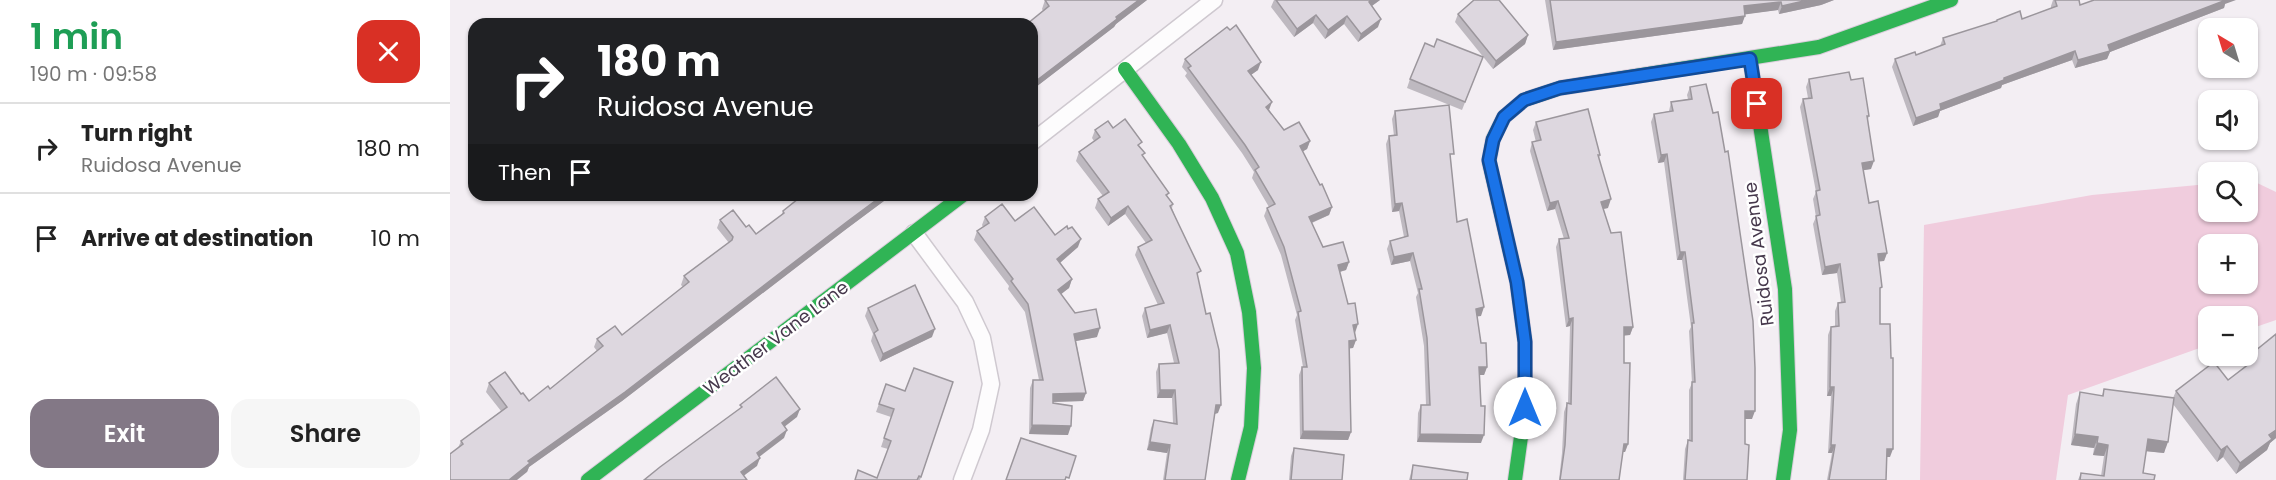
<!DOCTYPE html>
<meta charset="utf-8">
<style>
body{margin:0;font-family:Poppins,sans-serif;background:#f6f6f6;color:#222;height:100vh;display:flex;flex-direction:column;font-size:22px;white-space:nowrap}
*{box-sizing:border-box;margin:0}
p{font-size:20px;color:#767676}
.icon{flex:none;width:33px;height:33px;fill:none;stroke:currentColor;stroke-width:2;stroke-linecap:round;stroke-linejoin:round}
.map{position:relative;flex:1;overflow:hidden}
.side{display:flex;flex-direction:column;background:#fff;width:450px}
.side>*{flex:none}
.top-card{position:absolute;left:18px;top:18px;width:570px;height:183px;border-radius:18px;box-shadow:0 2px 4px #0004;background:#202124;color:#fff;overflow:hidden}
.needle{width:39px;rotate:322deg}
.fabs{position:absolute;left:1748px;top:18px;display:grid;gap:12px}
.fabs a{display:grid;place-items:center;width:60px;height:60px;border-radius:12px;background:#fff;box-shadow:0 2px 4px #0004;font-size:30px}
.pin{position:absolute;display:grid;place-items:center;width:51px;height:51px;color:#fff;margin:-26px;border-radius:12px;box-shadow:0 3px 9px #0006}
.me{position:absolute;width:66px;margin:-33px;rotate:0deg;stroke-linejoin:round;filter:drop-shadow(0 0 4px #0008)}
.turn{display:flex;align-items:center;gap:21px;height:126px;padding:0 30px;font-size:27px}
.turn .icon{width:78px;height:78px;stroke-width:2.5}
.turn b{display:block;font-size:42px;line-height:51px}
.then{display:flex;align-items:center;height:57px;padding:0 30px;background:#0003;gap:12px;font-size:22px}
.round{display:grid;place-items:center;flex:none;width:63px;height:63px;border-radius:18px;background:#f6f6f6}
.headline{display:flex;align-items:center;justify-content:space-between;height:102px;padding:0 30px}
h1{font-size:36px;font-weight:600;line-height:45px;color:#1e9e55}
.button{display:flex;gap:12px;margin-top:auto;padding:12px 30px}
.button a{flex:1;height:69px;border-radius:18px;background:#837886;color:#fff;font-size:24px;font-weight:600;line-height:69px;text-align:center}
.button a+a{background:#f6f6f6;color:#222}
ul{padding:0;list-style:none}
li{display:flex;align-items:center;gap:18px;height:90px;padding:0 30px;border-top:2px solid #e0e0e0}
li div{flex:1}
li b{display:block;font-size:22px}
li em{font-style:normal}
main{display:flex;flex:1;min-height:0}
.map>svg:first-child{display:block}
.green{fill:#f0ccdd;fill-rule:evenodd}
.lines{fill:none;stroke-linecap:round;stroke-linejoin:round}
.street-casing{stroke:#cfc9d0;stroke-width:19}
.fast-casing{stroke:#dbcddc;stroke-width:16}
.street{stroke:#fdfcfd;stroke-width:16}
.fast{stroke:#30b455;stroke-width:14}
.wall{fill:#beb9c0}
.shaded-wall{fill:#9b969c}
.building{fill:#ddd7df;stroke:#9b969c;stroke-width:1.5}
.route-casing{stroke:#114b97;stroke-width:15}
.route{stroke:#1a73e8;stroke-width:10}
.labels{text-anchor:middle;stroke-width:5;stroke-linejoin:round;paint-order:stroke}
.street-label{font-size:18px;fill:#46384c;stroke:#fff}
</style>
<main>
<section class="side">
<div class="headline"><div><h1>1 min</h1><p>190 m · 09:58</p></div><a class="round" style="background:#d93025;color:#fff"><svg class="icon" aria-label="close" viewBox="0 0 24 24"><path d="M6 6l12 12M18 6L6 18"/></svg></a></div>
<ul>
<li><svg class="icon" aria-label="right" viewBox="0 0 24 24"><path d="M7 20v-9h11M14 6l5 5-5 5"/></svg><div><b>Turn right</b><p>Ruidosa Avenue</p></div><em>180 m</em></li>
<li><svg class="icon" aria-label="arrive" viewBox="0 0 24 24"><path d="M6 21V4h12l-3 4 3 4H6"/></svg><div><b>Arrive at destination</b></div><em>10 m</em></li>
</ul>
<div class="button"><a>Exit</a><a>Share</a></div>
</section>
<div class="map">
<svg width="1826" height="480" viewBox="0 0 1826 480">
<rect width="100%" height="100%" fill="#f3eef3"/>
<path class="green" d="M1801,180L1826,192V320L1797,330V316H1758V345L1618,395L1606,480H1470L1474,225L1642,195L1758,184V212H1797V181ZM1758,244H1797V284H1758Z"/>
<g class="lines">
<g class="street-casing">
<g id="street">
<path d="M582,142L764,0"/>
<path d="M464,233L515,302L532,338L541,384L531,430L512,480"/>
</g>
</g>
<g class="fast-casing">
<g id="fast">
<path d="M1300,59L1335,289L1340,430L1333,480"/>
<path d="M675,69L729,144L762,198L787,253L799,312L804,368L801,427L788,480"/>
<path d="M138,480L513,195"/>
<path d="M1065,480L1075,408V342L1067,282L1039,161L1043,139L1054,117L1074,100L1110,88L1369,47L1501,0"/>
</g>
</g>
<use href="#street" class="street"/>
<use href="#fast" class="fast"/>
</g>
<g class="wall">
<path d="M595,0H697L666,24L664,27L582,90V24L593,11L592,9Z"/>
<path d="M824,0H930L922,6L928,27L908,42L894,24L875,39L863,23L844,37L821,7Z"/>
<path d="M1095,0H1384L1371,5L1329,14L1328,10L1295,14L1292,24L1103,50Z"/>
<path d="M1603,0H1629L1630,5L1775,4L1774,8L1660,52L1657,59L1625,68L1622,60L1552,85L1551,88L1490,111L1488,117L1463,126L1442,67L1445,59L1466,55L1490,46L1493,38L1546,22L1547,20L1572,19L1601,8V6Z"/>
<path d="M1008,14L1078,35L1075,44L1043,69L1005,22Z"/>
<path d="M984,47L1033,57L1012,110L957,88L960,79Z"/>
<path d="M735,59L808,70L801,75L819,110L834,130L860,141L857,149L852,151L882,207L879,215L862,223L873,247L899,262L896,270L890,272L905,333L906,340L903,348H900L901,432L898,440L850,439L849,375L852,367H853L845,320L847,315L831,255L814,216L817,208L819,207L802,178L804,172L792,153L735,76L737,73L732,67Z"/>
<path d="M1359,79L1401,80L1419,116L1418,119L1421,169L1413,170L1419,203L1437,253L1434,261H1429L1430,324L1440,457H1436V480H1377L1382,453H1378L1381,396H1377L1378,335L1381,327L1385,326V311L1388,303L1391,302L1387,273L1372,275L1363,224L1366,217L1363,199L1366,192L1350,107L1353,99L1358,98L1356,87Z"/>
<path d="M1240,87L1302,419H1295V444L1297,480H1233L1235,449L1238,440H1239V390L1242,383L1239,331L1241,327L1232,260H1227L1214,162L1208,163L1201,122L1204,114L1219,111L1221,102L1238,99L1237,95Z"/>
<path d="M945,111L1001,162L1007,222L1031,316H1027L1031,343L1037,367L1034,375H1030L1031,443L967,442L968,413L971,405H976L974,346L966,297L968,293L960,261L941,265L937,249L940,241L954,237L949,211L942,212L936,144L939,136H944L942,119Z"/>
<path d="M1086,122L1150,155L1149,158L1158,208L1153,209L1183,327L1180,335H1174V363L1178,444L1175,452H1173L1169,480H1109L1112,453L1114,412L1117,403H1118L1120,326L1116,327L1106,247L1109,239H1114L1105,209L1097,211L1080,151L1082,142H1086L1083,130Z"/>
<path d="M663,128L690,147L693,157L719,193L717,196L723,204L722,208L748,278L768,413L765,414L755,480H713L717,453L697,450L701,428L704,420L723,423L722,398H707L706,372L709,364L724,363L717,333L697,338L692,316L695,308L708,305L685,255L688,247L696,243L675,214L658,226L645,208L648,199L653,196L626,161L629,152L644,141L642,138L645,130Z"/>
<path d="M353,195H442L395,230L172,401L79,467L77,472L8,448L11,441L51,411L36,392L39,383L71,394L79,401L100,389L147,351L144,347L147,339L172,335L233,287L231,285L234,276L279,243L267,228L270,220L296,227L306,234L331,216L333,211Z"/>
<path d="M535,217L565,221L605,235L628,247L610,263L622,279L619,288L610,294L625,313L647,337L626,341L636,393L633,401L603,402L618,435L579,434L580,388L583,380H589L575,312L558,289L559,286L524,240L527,231L533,227L532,225Z"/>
<path d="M418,308L482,337L430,362L421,341L423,334L415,316Z"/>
<path d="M1826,334V438L1820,443L1817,450L1786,474L1773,457L1767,462L1723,404L1714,453L1696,451L1693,473L1704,480H1628L1631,473L1651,476L1654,456L1643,455L1644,448L1621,445L1626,404L1630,392L1652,396L1654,389L1723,398L1726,391L1778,380L1796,366L1800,355Z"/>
<path d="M503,382L470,480H405L427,478L438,449L431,447L441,417L426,412L436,384L455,391Z"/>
<path d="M844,448L892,480H839L841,456Z"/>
<path d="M963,465L1017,480H959Z"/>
</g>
<g class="shaded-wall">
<path d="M689,0H697L666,24L664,27L582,90V84L666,17Z"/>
<path d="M922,0H930L916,10L919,2Z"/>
<path d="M1358,0H1384L1371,5L1329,14L1332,6Z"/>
<path d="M1775,0H1786L1775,4L1774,8L1660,52L1657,59L1625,68L1628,60L1658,45Z"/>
<path d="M1331,2L1328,10L1291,15L1294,6Z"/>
<path d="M866,15L863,23L844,37L847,29Z"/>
<path d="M897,16L894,24L875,39L878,30Z"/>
<path d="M1295,16L1292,24L1103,50L1106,42Z"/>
<path d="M931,19L928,27L908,42L911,34Z"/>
<path d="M1078,35L1075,44L1043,69L1046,61Z"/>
<path d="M1625,51L1622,60L1552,85L1551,88L1490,111L1488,117L1463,126L1466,118L1490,104L1554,78Z"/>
<path d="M811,62L808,70L795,79L798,71Z"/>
<path d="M822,102L819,110L816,107Z"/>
<path d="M860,141L857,149L847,155L850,146Z"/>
<path d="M1217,154L1214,162L1208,163L1211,155Z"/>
<path d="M1424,161L1421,169L1409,171L1412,163Z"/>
<path d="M433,195H442L395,230L172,401L79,467L77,472L67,480H59L78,461Z"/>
<path d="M1161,199L1158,208L1148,210L1151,202Z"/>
<path d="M1108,201L1105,209L1097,211L1100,203Z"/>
<path d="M952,203L949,211L942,212L945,204Z"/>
<path d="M678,206L675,214L658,226L661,218Z"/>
<path d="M882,207L879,215L856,225L859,217Z"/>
<path d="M631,239L628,247L604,268L607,259Z"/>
<path d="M1230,252H1235L1232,260H1227Z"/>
<path d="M963,253L960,261L941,265L944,257Z"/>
<path d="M1437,253L1434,261L1425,262L1428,254Z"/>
<path d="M899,262L896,270L885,273L888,265Z"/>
<path d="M1390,264L1387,273L1372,275L1375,267Z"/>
<path d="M622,279L619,288L605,299L608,290Z"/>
<path d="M1034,307L1031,316L1023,317L1026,309Z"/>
<path d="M1123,318L1120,326L1116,327L1119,319Z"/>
<path d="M908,324L905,333H900L903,325Z"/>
<path d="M720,325L717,333L697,338L700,330Z"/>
<path d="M1174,327H1183L1180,335L1171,336Z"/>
<path d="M650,328L647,337L621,342L624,334Z"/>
<path d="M485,329L482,337L430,362L433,354Z"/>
<path d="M906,340L903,348L896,349L899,341Z"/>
<path d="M1029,367H1037L1034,375H1026Z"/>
<path d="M1380,387H1384L1381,396H1377Z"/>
<path d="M710,390H725L722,398H707Z"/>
<path d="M636,393L633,401L600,402L603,394Z"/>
<path d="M766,405H771L768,413L763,414Z"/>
<path d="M350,409L347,417L329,431L332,423Z"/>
<path d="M1295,411H1305L1302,419H1292Z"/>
<path d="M582,425L621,426L618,435L579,434Z"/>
<path d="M337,430L334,438L304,461L307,453Z"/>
<path d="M1826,430V438L1820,443L1817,450L1786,474L1790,463Z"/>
<path d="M853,431L901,432L898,440L850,439Z"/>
<path d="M970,434L1034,435L1031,443L967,442Z"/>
<path d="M1625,434L1648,437L1644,448L1621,445Z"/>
<path d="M1698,439L1718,442L1714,453L1694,451Z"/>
<path d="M700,442L720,445L717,453L697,450Z"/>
<path d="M1647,443L1658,445L1654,456L1643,455Z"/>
<path d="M1174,444H1178L1175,452H1171Z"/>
<path d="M1381,445H1385L1382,453H1378Z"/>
<path d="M1777,446L1773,457L1767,462L1771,450Z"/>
<path d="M1437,449H1443L1440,457H1434Z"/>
<path d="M310,458L307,466L288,480L291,472Z"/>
</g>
<g class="building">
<path d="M595,0H689L666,17L667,19L582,84V24H577L599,6Z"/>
<path d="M826,0H922L919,2L931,19L911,34L897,16L878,30L866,15L847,29Z"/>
<path d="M1024,0H1049L1078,35L1046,61L1008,14Z"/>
<path d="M1100,0H1358L1332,6L1331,2L1294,6L1295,16L1106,42Z"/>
<path d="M1605,0H1629L1630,5L1644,0H1776L1658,45L1660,51L1628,60L1625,51L1554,78V80L1490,104L1491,109L1466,118L1445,59L1465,52L1466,55L1495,44L1493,38L1547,21V20L1570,11L1572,19L1607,6Z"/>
<path d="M786,25L811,62L798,71L822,102L816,107L834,130L849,122L860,141L850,146L870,185L872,184L882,207L859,217L873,247L893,242L899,262L888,265L898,304L905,303L908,324L903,325L906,340L899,341L901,432L853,431L852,367H857L848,312L851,311L834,247L817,208L825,204L805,170L809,167L795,145L738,68L741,66L735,59L777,27L780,30Z"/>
<path d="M987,39L1033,57L1015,102L960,79L975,43L984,47Z"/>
<path d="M1399,72L1401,80L1413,78L1419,116H1417L1424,161L1412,163L1419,203L1428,201L1437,253L1428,254L1432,287L1430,288V324H1440L1441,358H1443V449H1437L1436,480H1379L1385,445H1381L1384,387H1380L1381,327L1389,326L1388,303L1395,302L1390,264L1375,267L1366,216L1370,215L1366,191L1370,190L1353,99L1362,98L1359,79Z"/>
<path d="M1256,84L1263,113L1268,112L1275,152L1278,151L1303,321L1305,368V411H1295V444L1299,445L1297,480H1235L1238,440L1242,441V382H1245L1242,323H1244L1235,252H1230L1217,154L1211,155L1204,114L1223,111L1221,102L1242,99L1240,87Z"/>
<path d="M999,105L1004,154H1000L1007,222L1017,219L1034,307L1026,309L1031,343H1036L1037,367H1029L1031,406H1035L1034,435L970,434L971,405H980L977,338L969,289H972L963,253L944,257L940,241L958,236L952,203L945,204L942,172L939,136L947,135L945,111Z"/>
<path d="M1138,109L1150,155H1148L1161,199L1151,202L1161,233L1171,232L1183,327H1174V363H1180L1178,444H1174L1169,480H1110L1115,445L1117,403L1121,404L1123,318L1119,319L1109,239L1119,238L1108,201L1100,203L1082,142L1091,140L1086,122Z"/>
<path d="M675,119L692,142L688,145L695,153L692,155L719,193L716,195L723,204L720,206L751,271L747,273L756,314L760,313L769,350L771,405H766L755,480H715L720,445L700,442L704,420L727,424L725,390H710L709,364L729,363L720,325L700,330L695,308L714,303L688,247L702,240L678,206L661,218L648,199L659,192L629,152L650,137L645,130L658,121L663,128Z"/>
<path d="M353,195H433L398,221L175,392L78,461L80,463L59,480H0V454L13,444L11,441L57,407L39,383L55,372L71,394L73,393L79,401L98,386L100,389L153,346L147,339L165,326L172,335L239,282L234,276L282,240L283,237L270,220L283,210L296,227L299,225L306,234L334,213L333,211Z"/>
<path d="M552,204L565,221L584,207L605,235L617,226L618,229L622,227L631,239L607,259L622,279L608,290L625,313L646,309L650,328L624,334L636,393L603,394V403L622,406L621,426L582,425L583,380H593L578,304L561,281L563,279L527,231L539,223L535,217Z"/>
<path d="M465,285L485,329L433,354L424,333L428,330L418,308Z"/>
<path d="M1826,334V430L1819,435L1822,439L1790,463L1777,446L1771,450L1726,391L1764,362L1778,380L1804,360L1800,355Z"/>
<path d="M464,368L503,382L471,477L469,476L467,480H405L408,470L427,478L441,441L434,438L444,409L429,404L436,384L455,391Z"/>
<path d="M326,377L350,409L332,423L337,430L307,453L310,458L291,472L297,480H194L210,467L292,407L290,405Z"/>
<path d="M1654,389L1724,398L1718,442L1698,439L1693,473L1705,475L1704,480H1630L1631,473L1654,476L1658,445L1647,443L1648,437L1625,434L1630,392L1653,396Z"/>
<path d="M571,438L626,456L619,478L616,477L615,480H556Z"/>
<path d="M844,448L894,455L892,480H841Z"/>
<path d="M963,465L1018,473L1017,480H961Z"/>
</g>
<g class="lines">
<g class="route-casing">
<path id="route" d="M1075,408V342L1067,282L1039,160L1043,140L1054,117L1074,100L1110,88L1300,59L1307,104"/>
</g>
<use href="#route" class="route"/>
</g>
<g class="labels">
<g class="street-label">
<text transform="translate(1309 254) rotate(-97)" y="6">Ruidosa Avenue</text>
<text transform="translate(326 338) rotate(-37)" y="6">Weather Vane Lane</text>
</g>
</g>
</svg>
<div class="fabs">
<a><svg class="needle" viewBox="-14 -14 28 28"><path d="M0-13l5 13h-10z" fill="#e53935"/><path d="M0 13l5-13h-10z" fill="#767676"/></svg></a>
<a><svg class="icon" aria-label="sound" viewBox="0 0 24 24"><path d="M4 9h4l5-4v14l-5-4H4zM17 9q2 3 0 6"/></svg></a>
<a><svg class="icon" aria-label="search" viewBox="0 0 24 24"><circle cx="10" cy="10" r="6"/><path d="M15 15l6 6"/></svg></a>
<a>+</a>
<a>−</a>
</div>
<div class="pin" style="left:1307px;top:104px;background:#d93025"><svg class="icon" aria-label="arrive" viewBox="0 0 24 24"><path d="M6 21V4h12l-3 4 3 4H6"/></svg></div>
<svg class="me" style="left:1075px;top:408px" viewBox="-20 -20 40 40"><circle r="19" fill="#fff"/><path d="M0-13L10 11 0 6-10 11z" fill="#1a73e8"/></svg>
<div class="top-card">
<div class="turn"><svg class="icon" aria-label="right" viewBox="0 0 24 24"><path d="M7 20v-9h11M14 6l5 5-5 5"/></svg><div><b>180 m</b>Ruidosa Avenue</div></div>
<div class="then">Then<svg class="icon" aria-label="arrive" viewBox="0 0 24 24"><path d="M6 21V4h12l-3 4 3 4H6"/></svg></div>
</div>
</div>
</main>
